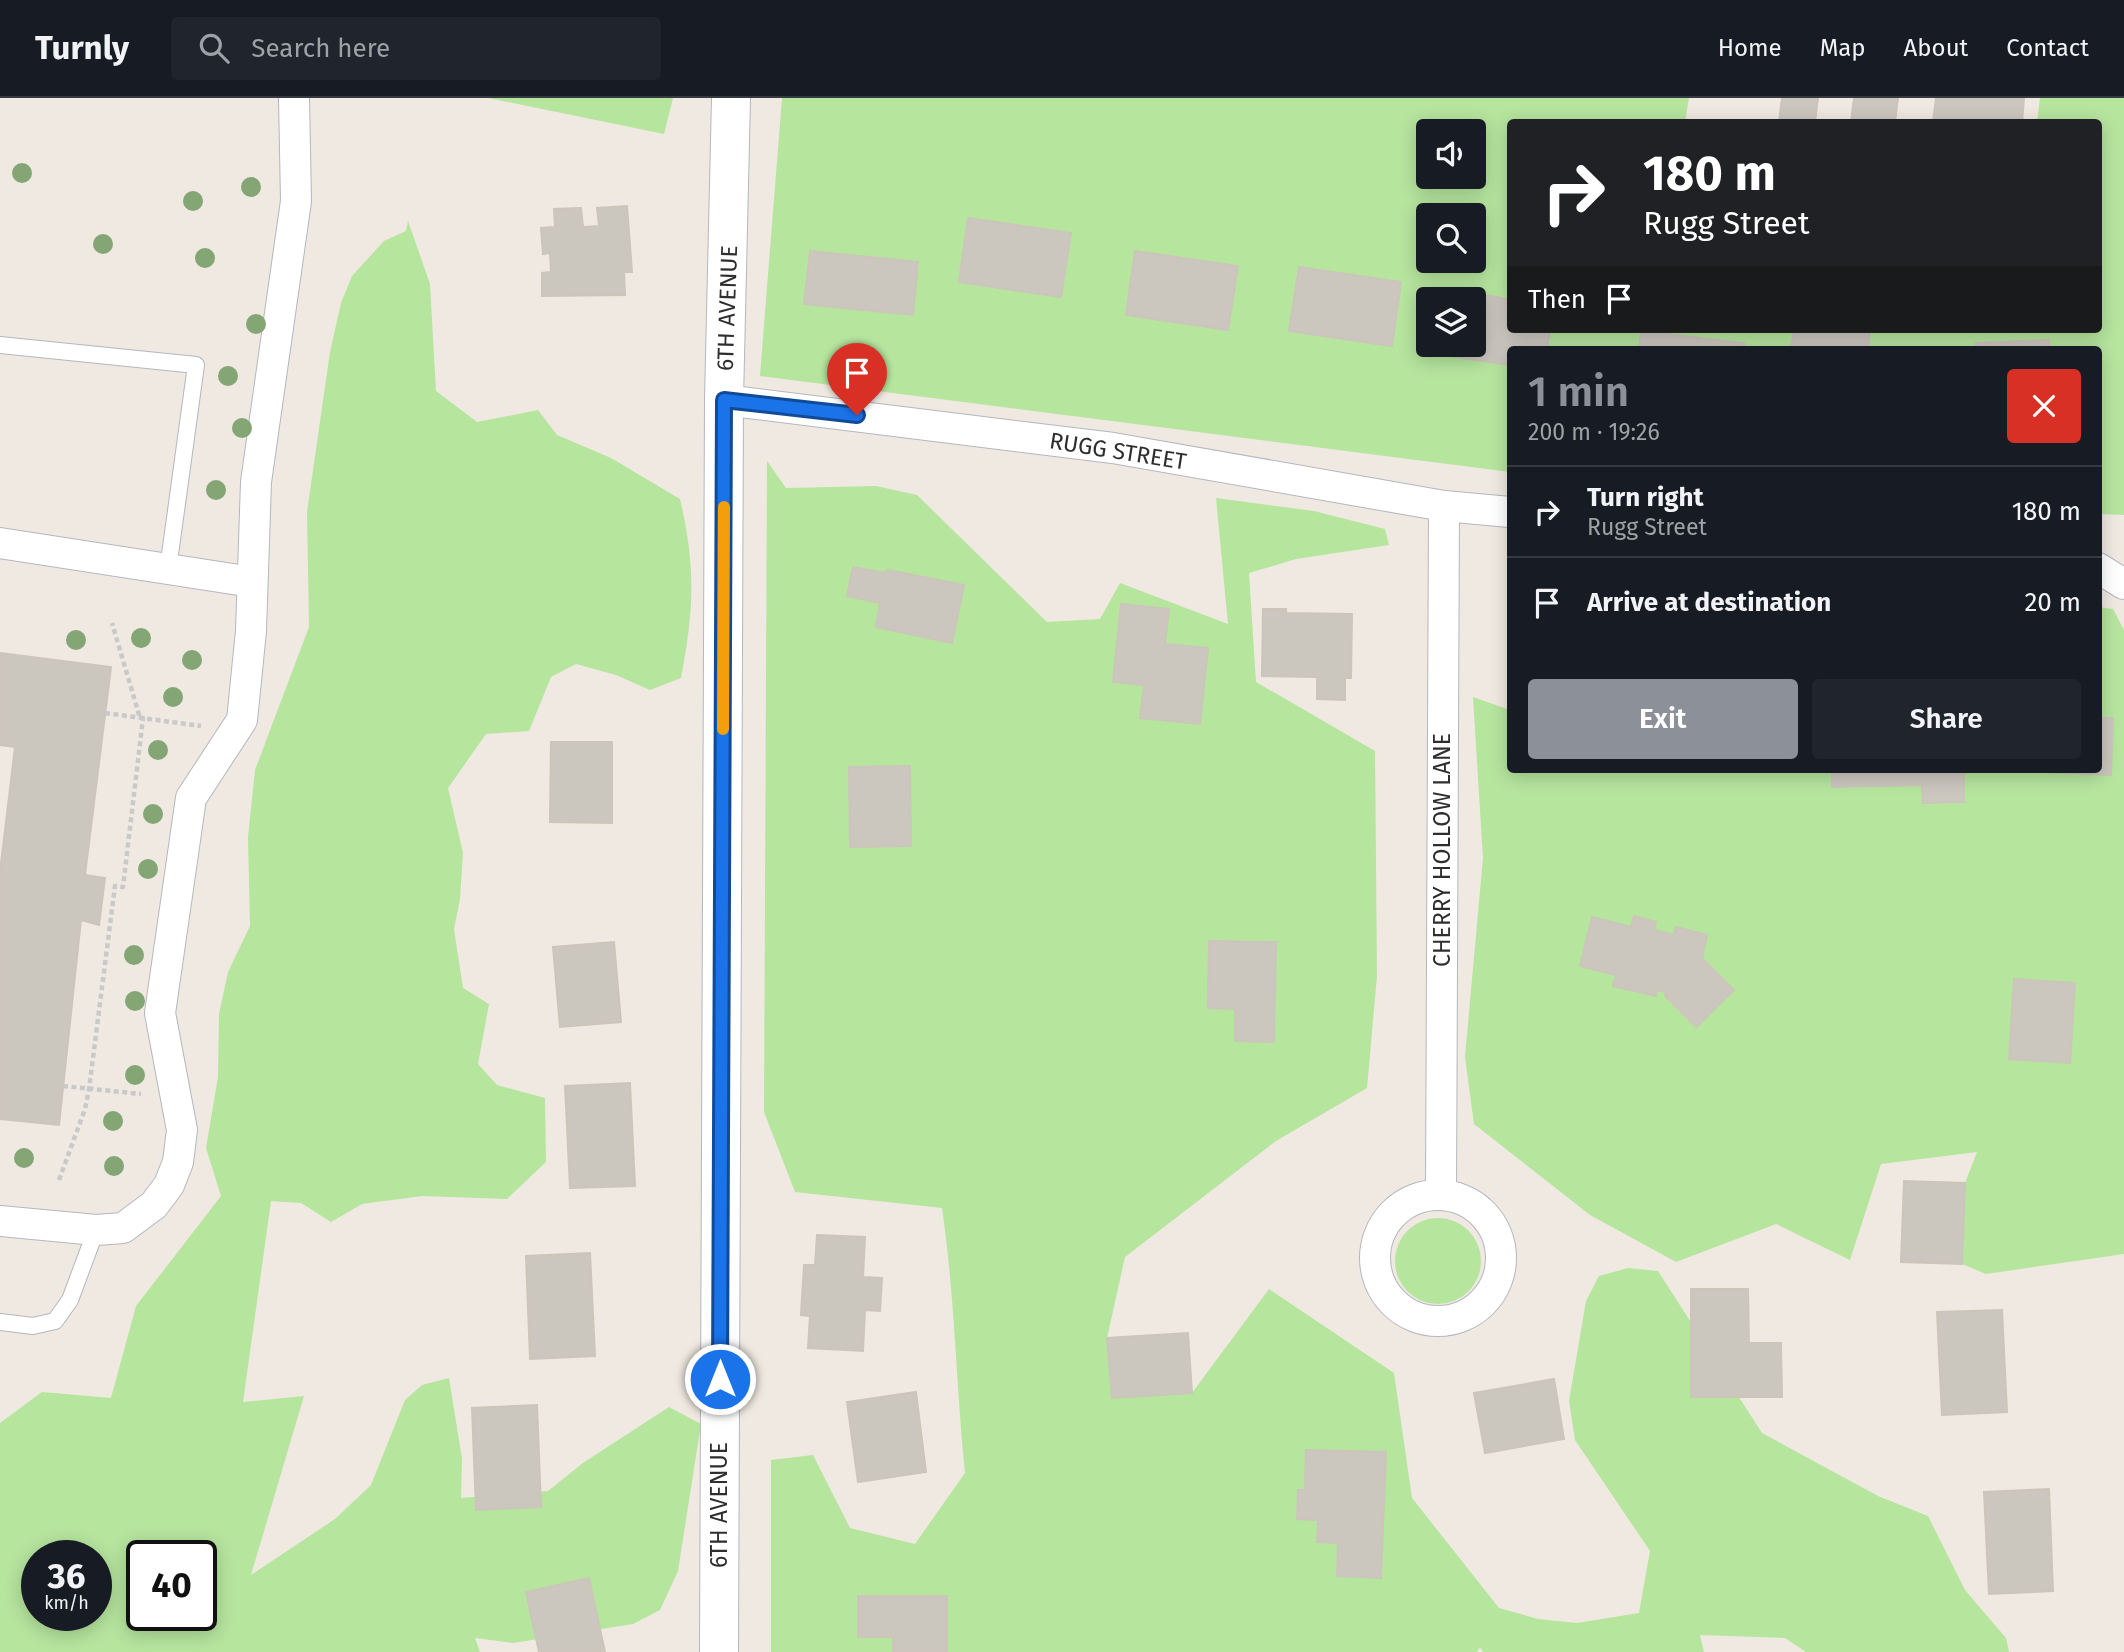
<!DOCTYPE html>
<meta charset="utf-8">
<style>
body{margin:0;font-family:"Fira Sans",sans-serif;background:#20242c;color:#f1f3f6;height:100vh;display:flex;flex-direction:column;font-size:26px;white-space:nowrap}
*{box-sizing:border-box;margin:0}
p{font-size:23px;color:#9ea1a6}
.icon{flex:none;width:38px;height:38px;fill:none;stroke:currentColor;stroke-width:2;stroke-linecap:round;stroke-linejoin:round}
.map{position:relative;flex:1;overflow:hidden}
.sheet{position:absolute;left:1507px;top:248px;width:595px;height:427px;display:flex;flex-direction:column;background:#171b24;border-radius:7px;box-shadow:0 4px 18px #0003}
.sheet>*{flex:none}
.hud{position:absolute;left:1507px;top:21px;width:595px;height:214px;border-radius:7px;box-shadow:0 4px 18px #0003;background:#202124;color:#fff;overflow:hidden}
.tools{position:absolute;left:1416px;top:21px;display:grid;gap:14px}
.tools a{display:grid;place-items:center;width:70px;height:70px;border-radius:7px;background:#171b24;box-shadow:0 4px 18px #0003;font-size:35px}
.speed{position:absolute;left:21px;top:1442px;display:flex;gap:14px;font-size:35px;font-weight:700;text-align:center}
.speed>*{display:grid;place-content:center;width:91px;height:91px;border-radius:50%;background:#171b24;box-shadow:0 4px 18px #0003;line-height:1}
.speed small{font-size:18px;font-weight:400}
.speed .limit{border:4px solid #111;border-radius:10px;background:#fff;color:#111}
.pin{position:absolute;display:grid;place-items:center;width:60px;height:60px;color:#fff;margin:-72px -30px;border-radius:50% 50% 50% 0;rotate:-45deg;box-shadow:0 0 7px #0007}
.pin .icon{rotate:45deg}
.me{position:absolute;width:77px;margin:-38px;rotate:0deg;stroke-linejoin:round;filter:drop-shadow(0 0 5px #0008)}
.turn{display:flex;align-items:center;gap:24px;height:147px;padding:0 21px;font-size:32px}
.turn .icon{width:91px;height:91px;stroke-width:2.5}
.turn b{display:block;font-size:49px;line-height:60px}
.then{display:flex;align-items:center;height:66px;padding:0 21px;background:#0003;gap:14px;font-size:26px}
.round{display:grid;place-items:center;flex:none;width:74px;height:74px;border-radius:7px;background:#20242c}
.headline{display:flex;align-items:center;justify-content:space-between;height:119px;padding:0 21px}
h1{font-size:42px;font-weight:600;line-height:52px;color:#8c9099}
.action{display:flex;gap:14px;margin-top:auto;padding:14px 21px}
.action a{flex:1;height:80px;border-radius:7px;background:#8c9099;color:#fff;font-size:28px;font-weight:600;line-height:80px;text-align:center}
.action a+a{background:#20242c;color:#f1f3f6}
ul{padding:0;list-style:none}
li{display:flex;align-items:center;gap:21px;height:91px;padding:0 21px;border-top:2px solid #363941}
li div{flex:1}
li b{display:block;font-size:26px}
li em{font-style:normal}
header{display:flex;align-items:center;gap:42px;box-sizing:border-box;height:98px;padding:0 35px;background:#171b24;border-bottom:2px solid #363941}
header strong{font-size:33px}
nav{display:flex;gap:38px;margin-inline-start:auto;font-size:24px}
.search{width:490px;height:63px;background:#20242c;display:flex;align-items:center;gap:18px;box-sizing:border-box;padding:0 24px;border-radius:7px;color:#9ea1a6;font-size:26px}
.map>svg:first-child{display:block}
.green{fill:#b6e59e;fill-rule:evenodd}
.building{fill:#cbc7bf;stroke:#cbc5ba;stroke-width:2}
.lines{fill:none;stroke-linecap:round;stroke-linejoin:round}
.lane-casing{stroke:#b4b7c1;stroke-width:18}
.street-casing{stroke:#b4b7c1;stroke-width:32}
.secondary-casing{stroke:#b4b7c1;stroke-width:40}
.path{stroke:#c9c9c9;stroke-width:4.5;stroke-dasharray:5 3.5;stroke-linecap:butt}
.lane{stroke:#fff;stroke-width:16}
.street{stroke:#fff;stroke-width:30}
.secondary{stroke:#fff;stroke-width:38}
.tree{fill:#84a574}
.route-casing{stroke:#114b97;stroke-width:18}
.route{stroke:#1a73e8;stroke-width:12}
.slow{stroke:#f59e0b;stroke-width:12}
.labels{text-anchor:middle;stroke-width:5;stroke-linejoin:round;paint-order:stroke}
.street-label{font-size:23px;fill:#2e2e2e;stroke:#fff}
</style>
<header>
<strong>Turnly</strong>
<div class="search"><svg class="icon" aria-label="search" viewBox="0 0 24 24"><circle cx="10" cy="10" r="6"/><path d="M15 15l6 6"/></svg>Search here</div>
<nav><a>Home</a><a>Map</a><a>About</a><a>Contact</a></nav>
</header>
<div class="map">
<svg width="2124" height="1554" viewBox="0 0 2124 1554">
<rect width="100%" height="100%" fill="#efe9e1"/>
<g class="green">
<path d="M488,0H673L664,36Z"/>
<path d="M782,0H1689L1685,24H1510V231H2098V24H2037L2040,0H2124V417L2098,416V252H1510V374L760,278ZM1428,33H1474V79H1428ZM1428,117H1474V163H1428ZM1428,201H1474V247H1428Z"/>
<path d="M408,123L430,186L436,293L477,324L538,312L557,337L611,360L680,401C696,469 694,512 681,580L650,592L616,577L576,566L551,579L529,633L486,636L448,690L463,755L460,801L454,831L463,890L489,906L478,966L497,987L545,1000L546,1064L507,1101L422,1098L362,1106L331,1124L301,1105L271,1103L243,1304L304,1298L251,1477L335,1421L371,1387L405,1302L422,1287L449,1280L462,1361L461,1400L548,1393L583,1365L669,1309L701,1326L678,1473L660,1512L633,1526L513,1545L475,1540L480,1554H0V1325L42,1294L111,1300L136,1208L221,1098L206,1050L218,979L219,916L228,874L250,828L248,739L255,672L309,529L307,414L330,254L341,205L352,178L384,143L406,133ZM37,1458H96V1517H37ZM142,1458H201V1517H142Z"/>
<path d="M767,363L786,390L876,388L917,397L1047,524L1100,521L1120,485L1228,526L1216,400L1314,413L1385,431L1389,447L1296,461L1249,475L1256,584L1375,653L1377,878L1367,990L1276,1043L1125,1159L1107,1240L1112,1300L1192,1295L1269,1191L1394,1275L1412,1400L1499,1510L1538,1521L1577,1525L1639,1515L1650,1453L1575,1342L1569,1303L1586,1203L1599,1178L1628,1170L1658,1173L1762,1335L1878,1398L1928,1418L1965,1492L2006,1540L2009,1554H1806L1785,1540L1700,1537L1704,1554H1483L1480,1549L1477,1554H771V1362L813,1357L850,1430L915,1446L965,1375C956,1287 955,1198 942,1110L795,1094L764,1014Z"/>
<path d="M2098,509L2113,511L2124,532V1156L1986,1176L1962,1166L1965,1085L1977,1054L1881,1066L1850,1162L1776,1126L1676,1164L1590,1117L1474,1026L1465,959L1483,760L1473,599L1510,612V672H2098Z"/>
<circle cx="1438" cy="1163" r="43"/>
</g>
<g class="building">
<path d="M1782,0H1818L1815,24H1779Z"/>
<path d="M1854,0H1898L1895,24H1851Z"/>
<path d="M1936,0H2024L2022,24H1933Z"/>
<path d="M627,108L632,174H624L625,197L542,198V175L551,174L550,155L543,156L541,130L555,129L554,111L581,110L583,129L599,128L597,110Z"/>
<path d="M968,120L1071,135L1061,199L959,184Z"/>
<path d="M810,153L918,164L913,217L804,206Z"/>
<path d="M1135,153L1238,168L1228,232L1126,217Z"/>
<path d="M1299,169L1401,184L1392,248L1289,233Z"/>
<path d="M1451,192L1510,201V231H1550L1547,252H1510V267L1442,257L1443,247H1474V201H1450Z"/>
<path d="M1794,231H1870L1868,252H1791Z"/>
<path d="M1641,233L1744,245L1743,252H1639Z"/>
<path d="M2049,242L2050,252H1976V245Z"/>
<path d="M853,469L884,475L888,472L964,487L952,545L876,529L880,505L847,498Z"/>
<path d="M1121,506L1169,511L1165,546L1208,550L1200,626L1140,620L1144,587L1113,584Z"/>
<path d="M1263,511H1286V515L1352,516L1351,580H1345V602L1317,601V579L1262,578Z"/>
<path d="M0,555L111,569L85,777L105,780L99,827L81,822L59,1027L0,1021V774L15,649L0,647Z"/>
<path d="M2098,620H2113L2111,677L2020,673L2098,672Z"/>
<path d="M551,644H612V725L550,724Z"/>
<path d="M910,668L911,748L850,749L849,669Z"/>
<path d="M1832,672H1964V704L1923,705L1922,687L1832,689Z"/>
<path d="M1634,818L1656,824L1654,832L1674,837L1676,829L1707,837L1702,860L1734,892L1696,929L1665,898L1666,894L1657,892L1656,898L1613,888L1616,877L1580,868L1592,819L1631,829Z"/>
<path d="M1209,843L1276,844L1274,944L1235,943V911L1208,910Z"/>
<path d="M614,844L621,924L560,929L553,849Z"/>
<path d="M2014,881L2075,885L2070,965L2009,961Z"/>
<path d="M630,985L635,1088L570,1090L565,988Z"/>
<path d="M1904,1083L1965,1085L1962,1166L1901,1164Z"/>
<path d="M817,1137L865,1139L863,1179L882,1180L880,1213L865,1212L863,1253L808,1250L810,1218L801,1217L804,1167H815Z"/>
<path d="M590,1155L595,1258L530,1261L526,1158Z"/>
<path d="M1691,1191H1748L1749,1245H1781L1782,1299H1691Z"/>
<path d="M2002,1212L2007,1314L1942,1317L1937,1214Z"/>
<path d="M1188,1235L1192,1295L1112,1300L1107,1240Z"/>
<path d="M1554,1281L1564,1341L1485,1355L1474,1295Z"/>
<path d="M916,1294L926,1374L858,1384L847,1304Z"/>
<path d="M537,1307L541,1409L476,1412L472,1310Z"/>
<path d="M1306,1352L1386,1354L1381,1480L1337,1478L1338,1445L1317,1444L1318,1422L1297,1421L1298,1392H1305Z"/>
<path d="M2049,1391L2053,1493L1989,1496L1984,1394Z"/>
<path d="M589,1480L605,1554H539L526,1494Z"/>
<path d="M858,1498H947V1554H893V1539H858Z"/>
</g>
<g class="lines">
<g class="lane-casing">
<g id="lane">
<path d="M0,247L196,267L168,471"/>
<path d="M0,1224L33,1228L55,1223L70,1202L96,1132"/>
</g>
</g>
<g class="street-casing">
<g id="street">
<path d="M724,302L1113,350L1444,408L1510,414"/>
<path d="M0,445L252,484"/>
<path d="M2098,470L2124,486"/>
<path d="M1441,1097L1444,408"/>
<circle cx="1438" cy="1160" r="63"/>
<path d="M0,1123L96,1132L123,1130L154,1107L169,1087L178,1064L182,1032L160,915L191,700L242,622L251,533L256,384L296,103L294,0"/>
</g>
</g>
<g class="secondary-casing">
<path id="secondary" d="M719,1554L724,302L731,0"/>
</g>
<g class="path">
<path d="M105,615L201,628"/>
<path d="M63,988L141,996"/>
<path d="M59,1082L85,1011L89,991L115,788L123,789L143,620H140L112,525"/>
</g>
<use href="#lane" class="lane"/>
<use href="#street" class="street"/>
<use href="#secondary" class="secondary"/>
</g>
<g class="tree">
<circle cx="22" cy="75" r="10"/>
<circle cx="251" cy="89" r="10"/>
<circle cx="193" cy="103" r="10"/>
<circle cx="103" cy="146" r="10"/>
<circle cx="205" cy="160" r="10"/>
<circle cx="256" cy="226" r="10"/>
<circle cx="228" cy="278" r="10"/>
<circle cx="242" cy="330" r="10"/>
<circle cx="216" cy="392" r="10"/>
<circle cx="141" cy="540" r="10"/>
<circle cx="76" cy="542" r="10"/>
<circle cx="192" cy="562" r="10"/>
<circle cx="173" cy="599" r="10"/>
<circle cx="158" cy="652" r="10"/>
<circle cx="153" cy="716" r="10"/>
<circle cx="148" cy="771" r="10"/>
<circle cx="134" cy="857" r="10"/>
<circle cx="135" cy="903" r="10"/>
<circle cx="135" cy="977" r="10"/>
<circle cx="113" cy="1023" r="10"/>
<circle cx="24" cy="1060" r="10"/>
<circle cx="114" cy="1068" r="10"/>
</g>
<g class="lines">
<g class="route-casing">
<path id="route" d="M720,1281L724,302L857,317"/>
</g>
<use href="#route" class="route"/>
<path class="slow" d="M723,631L724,409"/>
</g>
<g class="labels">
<g class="street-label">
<text transform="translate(727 210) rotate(-88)" y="8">6TH AVENUE</text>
<text transform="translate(1118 353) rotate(9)" y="8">RUGG STREET</text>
<text transform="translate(1442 752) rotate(-90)" y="8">CHERRY HOLLOW LANE</text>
<text transform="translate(719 1407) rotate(-90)" y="8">6TH AVENUE</text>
</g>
</g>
</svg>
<div class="tools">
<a><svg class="icon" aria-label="sound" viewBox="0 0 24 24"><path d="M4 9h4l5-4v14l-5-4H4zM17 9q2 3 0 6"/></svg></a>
<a><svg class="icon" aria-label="search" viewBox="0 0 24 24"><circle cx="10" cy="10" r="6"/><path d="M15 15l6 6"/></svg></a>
<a><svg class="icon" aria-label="layers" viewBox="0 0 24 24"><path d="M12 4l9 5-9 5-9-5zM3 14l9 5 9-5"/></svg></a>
</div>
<div class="speed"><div>36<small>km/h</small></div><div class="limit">40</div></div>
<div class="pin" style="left:857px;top:317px;background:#d93025"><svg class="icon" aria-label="arrive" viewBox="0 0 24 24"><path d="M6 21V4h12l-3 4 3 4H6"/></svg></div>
<svg class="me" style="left:720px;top:1281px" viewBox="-20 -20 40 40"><circle r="17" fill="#1a73e8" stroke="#fff" stroke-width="3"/><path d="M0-11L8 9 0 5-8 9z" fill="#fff"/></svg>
<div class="hud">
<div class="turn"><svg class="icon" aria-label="right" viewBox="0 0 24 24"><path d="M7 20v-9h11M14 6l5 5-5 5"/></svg><div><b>180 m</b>Rugg Street</div></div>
<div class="then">Then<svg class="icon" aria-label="arrive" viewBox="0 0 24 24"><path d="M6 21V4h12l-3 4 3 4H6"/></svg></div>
</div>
<section class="sheet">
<div class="headline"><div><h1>1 min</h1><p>200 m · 19:26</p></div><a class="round" style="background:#d93025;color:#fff"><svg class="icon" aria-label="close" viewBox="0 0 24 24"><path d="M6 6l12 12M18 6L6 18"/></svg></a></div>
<ul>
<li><svg class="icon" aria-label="right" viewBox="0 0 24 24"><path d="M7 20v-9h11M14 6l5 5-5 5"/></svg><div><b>Turn right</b><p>Rugg Street</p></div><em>180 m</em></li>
<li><svg class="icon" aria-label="arrive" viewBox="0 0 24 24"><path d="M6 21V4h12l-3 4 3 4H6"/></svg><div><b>Arrive at destination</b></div><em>20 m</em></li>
</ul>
<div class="action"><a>Exit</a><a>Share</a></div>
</section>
</div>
